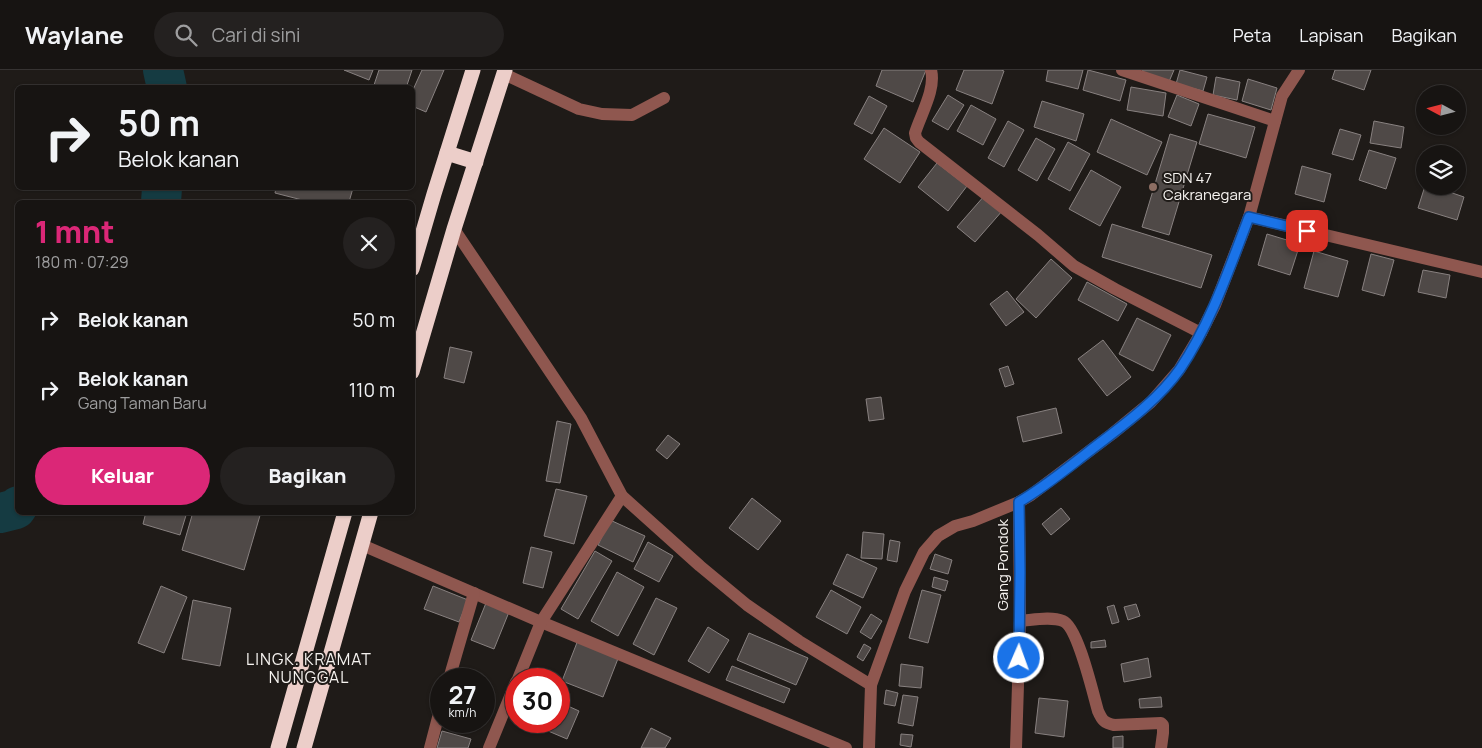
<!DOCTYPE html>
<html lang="id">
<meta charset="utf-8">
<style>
body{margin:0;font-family:Manrope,sans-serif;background:#242120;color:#f1f3f6;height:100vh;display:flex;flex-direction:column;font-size:19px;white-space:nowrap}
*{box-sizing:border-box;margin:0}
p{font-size:16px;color:#9e9e9f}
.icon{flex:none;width:28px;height:28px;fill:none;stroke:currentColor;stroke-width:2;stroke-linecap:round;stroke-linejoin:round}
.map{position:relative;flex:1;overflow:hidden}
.panel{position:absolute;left:15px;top:130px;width:400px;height:315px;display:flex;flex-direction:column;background:#171412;border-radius:8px;box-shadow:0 1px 4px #0004,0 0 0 1px #363332}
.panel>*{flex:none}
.hud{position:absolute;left:15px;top:15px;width:400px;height:105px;border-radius:8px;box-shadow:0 1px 4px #0004,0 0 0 1px #363332;background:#171412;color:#f1f3f6;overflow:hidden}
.needle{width:32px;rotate:277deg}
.buttons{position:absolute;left:1416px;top:15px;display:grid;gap:10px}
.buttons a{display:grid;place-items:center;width:50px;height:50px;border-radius:50%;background:#171412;box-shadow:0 1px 4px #0004,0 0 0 1px #363332;font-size:25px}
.speed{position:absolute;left:430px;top:598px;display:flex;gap:10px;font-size:25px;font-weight:700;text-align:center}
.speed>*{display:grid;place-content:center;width:65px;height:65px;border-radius:50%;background:#171412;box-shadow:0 1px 4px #0004,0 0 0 1px #363332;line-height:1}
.speed small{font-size:12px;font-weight:400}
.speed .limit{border:8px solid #d22;background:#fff;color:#111}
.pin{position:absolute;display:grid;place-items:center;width:42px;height:42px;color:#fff;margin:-21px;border-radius:10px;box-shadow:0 2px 8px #0006}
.me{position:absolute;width:55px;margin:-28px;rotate:2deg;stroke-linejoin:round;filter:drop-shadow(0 0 4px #0008)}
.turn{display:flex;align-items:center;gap:18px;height:105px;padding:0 20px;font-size:22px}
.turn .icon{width:65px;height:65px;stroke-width:2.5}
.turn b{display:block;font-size:35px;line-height:42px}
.round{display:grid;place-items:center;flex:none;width:52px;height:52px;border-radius:26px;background:#242120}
.overview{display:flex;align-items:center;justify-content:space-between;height:85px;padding:0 20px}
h1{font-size:30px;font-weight:800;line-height:38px;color:#db2777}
.button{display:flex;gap:10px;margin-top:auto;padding:10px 20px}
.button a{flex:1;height:58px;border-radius:30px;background:#db2777;color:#fff;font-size:20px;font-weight:800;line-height:58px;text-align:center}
.button a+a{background:#242120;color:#f1f3f6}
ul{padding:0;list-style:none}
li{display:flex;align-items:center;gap:15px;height:70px;padding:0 20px}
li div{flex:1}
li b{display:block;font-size:19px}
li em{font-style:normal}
header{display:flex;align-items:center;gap:30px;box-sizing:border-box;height:70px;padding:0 25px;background:#171412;border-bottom:1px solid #363332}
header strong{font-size:24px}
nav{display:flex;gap:28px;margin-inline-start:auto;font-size:18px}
.search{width:350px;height:45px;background:#242120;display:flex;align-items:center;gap:12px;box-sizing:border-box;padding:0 18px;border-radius:28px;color:#9e9e9f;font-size:19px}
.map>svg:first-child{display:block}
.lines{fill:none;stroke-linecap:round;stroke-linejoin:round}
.river{stroke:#153b42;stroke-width:40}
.building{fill:#4f4947;stroke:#888180}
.minor{stroke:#8f574f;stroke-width:12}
.highway{stroke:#eccec9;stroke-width:15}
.route-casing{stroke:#114b97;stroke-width:12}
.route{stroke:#1a73e8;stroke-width:9}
.education-dot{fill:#8d6e63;stroke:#1f1b18;stroke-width:2}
.labels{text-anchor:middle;stroke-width:4;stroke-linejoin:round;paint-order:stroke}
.poi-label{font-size:15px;fill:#f6f3f0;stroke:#1f1b18;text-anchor:start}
.street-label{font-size:15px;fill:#f6f3f0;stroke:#1f1b18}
.neighbourhood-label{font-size:16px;letter-spacing:1px;fill:#f6f3f0;stroke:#1f1b18}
</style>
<header>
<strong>Waylane</strong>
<div class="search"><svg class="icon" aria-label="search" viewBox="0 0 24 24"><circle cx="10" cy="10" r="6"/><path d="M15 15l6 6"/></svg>Cari di sini</div>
<nav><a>Peta</a><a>Lapisan</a><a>Bagikan</a></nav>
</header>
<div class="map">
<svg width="1482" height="678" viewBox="0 0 1482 678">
<rect width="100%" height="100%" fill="#1f1b18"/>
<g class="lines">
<g class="river">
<path d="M163,0L167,18"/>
<path d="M161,132L162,118"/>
<path d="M0,443L16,439L18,436"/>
</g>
</g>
<g class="building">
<path d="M344,0H373L369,10Z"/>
<path d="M379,0H412L406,18H373Z"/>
<path d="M422,0H444L426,42L412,36V22Z"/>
<path d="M882,0H926L913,32L876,16Z"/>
<path d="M964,0H1001L1004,1L992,34L956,20Z"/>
<path d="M1048,0H1083L1078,19L1046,11Z"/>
<path d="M1088,0L1126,10L1120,31L1083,20Z"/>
<path d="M1143,0H1174L1168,14L1141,3Z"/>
<path d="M1180,0L1207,7L1203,21L1176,14Z"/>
<path d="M1335,0H1371L1364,20L1332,9Z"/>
<path d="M1216,7L1240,12L1237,30L1213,25Z"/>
<path d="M1248,9L1277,18L1271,40L1242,31Z"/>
<path d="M1131,17L1166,23L1163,46L1127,40Z"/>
<path d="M948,25L964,35L948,60L932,51Z"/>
<path d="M1177,25L1199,34L1191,56L1168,47Z"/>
<path d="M869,26L887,36L872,64L854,54Z"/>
<path d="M1042,31L1084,44L1076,71L1034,57Z"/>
<path d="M971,35L996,49L983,75L957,61Z"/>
<path d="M1208,44L1255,57L1246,88L1199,74Z"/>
<path d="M1111,49L1162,72L1147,105L1097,82Z"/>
<path d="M1008,51L1024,60L1004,97L988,88Z"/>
<path d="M1374,51L1404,57L1401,78L1370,73Z"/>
<path d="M884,58L920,82L900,113L864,89Z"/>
<path d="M1340,59L1361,65L1353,90L1332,84Z"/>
<path d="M1170,64L1197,72L1169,165L1142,157Z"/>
<path d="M1036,68L1055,79L1037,111L1018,100Z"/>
<path d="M1068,72L1090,84L1070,121L1048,109Z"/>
<path d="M1369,80L1396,88L1386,119L1359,110Z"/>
<path d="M937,93L967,116L948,141L918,117Z"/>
<path d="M1302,96L1331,104L1324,132L1295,124Z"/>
<path d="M1091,100L1121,117L1100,156L1069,139Z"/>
<path d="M1425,116H1432L1464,127L1457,150L1418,138Z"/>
<path d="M276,118H353L349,132H310L275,123Z"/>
<path d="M985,125L1003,140L975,172L957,157Z"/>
<path d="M1112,154L1212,185L1201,218L1102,187Z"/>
<path d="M1267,164L1300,174L1290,205L1258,195Z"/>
<path d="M1314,181L1348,191L1338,227L1304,218Z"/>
<path d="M1371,184L1394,190L1384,226L1362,220Z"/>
<path d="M1051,189L1072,208L1036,248L1016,229Z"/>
<path d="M1423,200L1450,205L1446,228L1418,222Z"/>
<path d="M1087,212L1127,234L1118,251L1078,230Z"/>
<path d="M1007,221L1024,242L1006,256L990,234Z"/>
<path d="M1137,248L1171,265L1153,301L1119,284Z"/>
<path d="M1103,270L1131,307L1107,326L1078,289Z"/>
<path d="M450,277L472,282L464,313L444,308Z"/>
<path d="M1008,296L1014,314L1005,317L999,299Z"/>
<path d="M881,327L884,349L869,351L866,329Z"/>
<path d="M1056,338L1062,363L1023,372L1017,347Z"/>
<path d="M557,351L571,354L560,413L546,411Z"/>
<path d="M668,365L680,374L667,389L656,380Z"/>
<path d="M556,419L587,426L574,474L544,466Z"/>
<path d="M752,428L781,451L758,480L729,458Z"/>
<path d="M1061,438L1070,449L1051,465L1042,454Z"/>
<path d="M146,442H187L180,465L143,454Z"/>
<path d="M193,442H261L244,500L182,480Z"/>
<path d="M610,450L645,466L633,492L598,475Z"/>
<path d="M863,462L884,464L882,489L861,488Z"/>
<path d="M890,470L900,472L897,492L887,490Z"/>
<path d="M648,472L673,486L659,512L634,499Z"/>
<path d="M531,477L552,482L543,518L523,513Z"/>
<path d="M595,481L612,491L578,549L561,539Z"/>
<path d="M847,484L877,498L863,528L833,514Z"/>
<path d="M935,484L952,490L948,504L930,499Z"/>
<path d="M617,502L644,517L618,566L591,551Z"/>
<path d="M934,507L948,511L945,521L932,517Z"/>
<path d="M161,516L187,527L164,583L138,573Z"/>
<path d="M433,516L468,530L459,552L424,539Z"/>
<path d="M831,520L861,537L847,564L816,547Z"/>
<path d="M922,520L941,525L928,573L909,568Z"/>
<path d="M656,528L677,538L654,585L633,574Z"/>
<path d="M193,530L231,538L220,596L182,589Z"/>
<path d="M486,533L509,542L494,579L471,570Z"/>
<path d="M1136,534L1140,546L1128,550L1124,537Z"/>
<path d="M1114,535L1119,552L1112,554L1107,537Z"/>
<path d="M871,544L882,551L871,569L860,562Z"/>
<path d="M708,557L729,570L709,603L688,591Z"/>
<path d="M749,563L808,588L796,615L737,590Z"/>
<path d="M578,570L619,586L603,627L562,611Z"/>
<path d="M1105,570L1106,577L1091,578V572Z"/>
<path d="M864,574L871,578L863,591L857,587Z"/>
<path d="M1148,588L1151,607L1124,612L1121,594Z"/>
<path d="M901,594L923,597L921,618L899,616Z"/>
<path d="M732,596L790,619L784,633L726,610Z"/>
<path d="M886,620L898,623L895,636L884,634Z"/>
<path d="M903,625L918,627L913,656L898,653Z"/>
<path d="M1161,627L1162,637L1140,638L1139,629Z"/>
<path d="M1039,628L1068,631L1064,667L1035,663Z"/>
<path d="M559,632L579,641L567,669L527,652V651H559Z"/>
<path d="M651,658L671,668L665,678H641Z"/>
<path d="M442,661L471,669L468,678H437Z"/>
<path d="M901,664L913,665L911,677L900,675Z"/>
<path d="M1123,666V678H1113V667Z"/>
</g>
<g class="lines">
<g class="minor">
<path d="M931,0C936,19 921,44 915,63L916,68L919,72L1038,165L1074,196L1115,219L1201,263"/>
<path d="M1122,0L1275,51"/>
<path d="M504,4L579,39L602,44L632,45L664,28"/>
<path d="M1249,147L1482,202"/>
<path d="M454,159L581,348L622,426L700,496L747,535L799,571L871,615"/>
<path d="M362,475L541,552L846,678"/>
<path d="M1020,551C1033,550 1051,546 1063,551C1078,557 1093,624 1098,641C1102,650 1104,653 1114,655L1161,653L1163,655V663L1161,678"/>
<path d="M449,609L474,523"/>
<path d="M518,609L541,552L622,426"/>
<path d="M430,678L441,636"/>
<path d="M489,678L516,612"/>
<path d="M869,678L871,615L905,521L924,482L938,466L955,456L973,451L1019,432L1031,425L1112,364L1151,332L1179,300L1201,263L1215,235L1249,147L1282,26L1299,0"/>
<path d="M1016,678L1020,551L1019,432"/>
</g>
<g class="highway">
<path d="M447,83L476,92"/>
<path d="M412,199L434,124L473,0"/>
<path d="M412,302L454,159L505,0"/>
<path d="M278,678L345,442"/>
<path d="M304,678L371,442"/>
</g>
</g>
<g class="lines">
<g class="route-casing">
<path id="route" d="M1019,588L1020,502L1019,432C1043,418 1065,400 1087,383C1119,358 1156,333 1180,299C1211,253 1229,199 1249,147L1307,161"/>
</g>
<use href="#route" class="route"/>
</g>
<circle class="education-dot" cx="1153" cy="117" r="5"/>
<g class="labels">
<g class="poi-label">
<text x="1163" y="113">SDN 47<tspan x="1163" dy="17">Cakranegara</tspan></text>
</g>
<g class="street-label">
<text transform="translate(1003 495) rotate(-90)" y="5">Gang Pondok</text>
</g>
<g class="neighbourhood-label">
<text x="309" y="595">LINGK. KRAMAT<tspan x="309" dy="18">NUNGGAL</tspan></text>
</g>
</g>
</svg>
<div class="buttons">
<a><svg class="needle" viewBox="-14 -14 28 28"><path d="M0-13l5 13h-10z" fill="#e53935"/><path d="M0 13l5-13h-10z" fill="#9e9e9f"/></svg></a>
<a><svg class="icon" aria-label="layers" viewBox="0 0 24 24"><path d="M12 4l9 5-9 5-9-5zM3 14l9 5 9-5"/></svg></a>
</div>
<div class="speed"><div>27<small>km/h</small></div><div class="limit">30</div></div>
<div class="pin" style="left:1307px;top:161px;background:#d93025"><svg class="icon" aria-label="arrive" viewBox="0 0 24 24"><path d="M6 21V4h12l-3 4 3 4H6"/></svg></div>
<svg class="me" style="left:1019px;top:588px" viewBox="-20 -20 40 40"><circle r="17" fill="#1a73e8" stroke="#fff" stroke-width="3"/><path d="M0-11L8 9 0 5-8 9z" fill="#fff"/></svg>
<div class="hud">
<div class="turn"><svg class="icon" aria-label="right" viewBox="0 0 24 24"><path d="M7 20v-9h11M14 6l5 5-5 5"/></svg><div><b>50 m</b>Belok kanan</div></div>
</div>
<section class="panel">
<div class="overview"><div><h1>1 mnt</h1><p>180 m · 07:29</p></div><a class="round"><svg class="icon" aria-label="close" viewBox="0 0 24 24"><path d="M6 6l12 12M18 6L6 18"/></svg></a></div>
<ul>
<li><svg class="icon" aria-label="right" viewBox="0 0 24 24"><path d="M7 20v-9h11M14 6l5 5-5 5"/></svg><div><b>Belok kanan</b></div><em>50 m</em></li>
<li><svg class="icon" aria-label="right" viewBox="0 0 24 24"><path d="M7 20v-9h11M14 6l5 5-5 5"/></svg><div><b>Belok kanan</b><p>Gang Taman Baru</p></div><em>110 m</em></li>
</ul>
<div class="button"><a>Keluar</a><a>Bagikan</a></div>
</section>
</div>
